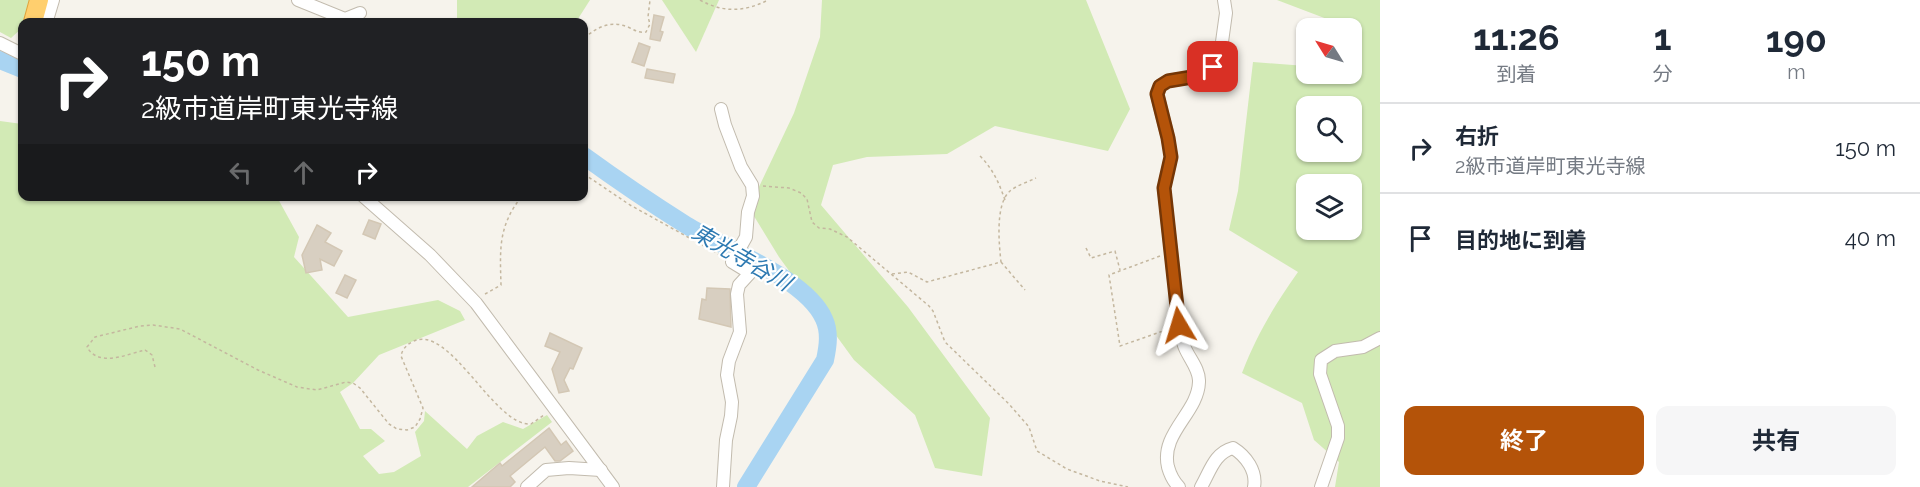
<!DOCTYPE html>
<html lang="ja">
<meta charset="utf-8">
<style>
body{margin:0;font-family:Raleway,"Noto Sans JP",sans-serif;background:#f6f6f7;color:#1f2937;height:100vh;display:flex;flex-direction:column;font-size:22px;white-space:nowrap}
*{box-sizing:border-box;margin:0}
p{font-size:20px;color:#747a83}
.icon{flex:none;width:33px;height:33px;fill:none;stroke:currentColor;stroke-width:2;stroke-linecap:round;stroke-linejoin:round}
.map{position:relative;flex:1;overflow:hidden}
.drawer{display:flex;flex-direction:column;background:#fff;width:540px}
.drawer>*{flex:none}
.top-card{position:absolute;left:18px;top:18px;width:570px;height:183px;border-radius:12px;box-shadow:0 2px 4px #0004;background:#202124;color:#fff;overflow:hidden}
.needle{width:39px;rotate:307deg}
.fabs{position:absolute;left:1296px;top:18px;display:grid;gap:12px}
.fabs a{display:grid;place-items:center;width:66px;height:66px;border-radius:12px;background:#fff;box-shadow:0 2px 4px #0004;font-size:30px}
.pin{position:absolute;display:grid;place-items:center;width:51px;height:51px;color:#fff;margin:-26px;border-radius:12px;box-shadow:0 3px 9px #0006}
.me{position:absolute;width:66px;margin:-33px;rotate:353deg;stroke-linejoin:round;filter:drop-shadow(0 0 4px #0008)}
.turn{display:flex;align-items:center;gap:21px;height:126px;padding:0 24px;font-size:27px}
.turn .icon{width:78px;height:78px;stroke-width:2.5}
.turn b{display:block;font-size:42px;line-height:51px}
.lanes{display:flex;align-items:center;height:57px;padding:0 24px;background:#0003;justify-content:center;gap:30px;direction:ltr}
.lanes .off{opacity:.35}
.eta{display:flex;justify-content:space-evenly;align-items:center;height:102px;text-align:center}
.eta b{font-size:36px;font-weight:700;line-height:42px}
.cta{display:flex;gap:12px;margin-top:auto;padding:12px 24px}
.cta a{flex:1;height:69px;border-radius:12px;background:#b45309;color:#fff;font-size:24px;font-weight:700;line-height:69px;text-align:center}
.cta a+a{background:#f6f6f7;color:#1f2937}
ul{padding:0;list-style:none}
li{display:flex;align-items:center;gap:18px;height:90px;padding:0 24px;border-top:2px solid #e0e1e3}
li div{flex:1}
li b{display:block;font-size:22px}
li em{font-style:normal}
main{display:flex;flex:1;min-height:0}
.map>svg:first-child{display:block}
.green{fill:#d2eab5;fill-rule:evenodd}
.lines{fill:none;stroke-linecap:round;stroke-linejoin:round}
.river{stroke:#a9d4f2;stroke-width:18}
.building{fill:#d8cfc1;stroke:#d3c7b4;stroke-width:1.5}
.minor-casing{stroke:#c2bbae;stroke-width:14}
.highway-casing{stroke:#e0a43c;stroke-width:20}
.path{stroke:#c4b79f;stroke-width:1.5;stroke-dasharray:3 3;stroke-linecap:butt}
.minor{stroke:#fff;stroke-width:12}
.highway{stroke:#ffcf6e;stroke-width:18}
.route-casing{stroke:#753606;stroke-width:15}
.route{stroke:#b45309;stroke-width:10}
.labels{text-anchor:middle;stroke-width:4.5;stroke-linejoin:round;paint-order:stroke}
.water-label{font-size:22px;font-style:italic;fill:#2e7ab2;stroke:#fff}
</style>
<main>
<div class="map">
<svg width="1380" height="487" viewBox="0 0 1380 487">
<rect width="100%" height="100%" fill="#f6f3ec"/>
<g class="green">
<path d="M0,0H50L32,22H22V28L11,38L0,32Z"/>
<path d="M457,0H590L576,22H457Z"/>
<path d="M662,0H719L696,52Z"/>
<path d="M822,0H1086L1130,109L1108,151L995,126L947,154L867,157L833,165L821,205L908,307L990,418L982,476L935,468L915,415L854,360L779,257L749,208L794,113L820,37Z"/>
<path d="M1277,0H1380V487H1335L1339,462L1314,440L1302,403L1242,373C1257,334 1274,306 1298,272L1229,230L1238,191L1253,62L1306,66V74H1352V28H1324L1327,19ZM1306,106H1352V152H1306ZM1306,184H1352V230H1306Z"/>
<path d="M0,121L22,124V196L277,197L299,237L294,257L348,317L438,300L460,311L465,320L379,355L353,383L340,392L360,429H371L385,441L363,456L379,474L394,472L421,456L415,432L424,421L425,411L467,449L477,436L503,422L523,429L547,415L552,422L468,487H0Z"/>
</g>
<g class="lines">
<g class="river">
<path d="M0,60L22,69"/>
<path d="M584,156C617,180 651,203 686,225C723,248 806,278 824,319C830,332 828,346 825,360L746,487"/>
</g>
</g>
<g class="building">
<path d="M654,15L664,17L660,31L663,32L660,41L650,39Z"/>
<path d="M639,43L650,47L644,66L632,62Z"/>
<path d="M647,69L675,74L673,83L645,78Z"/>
<path d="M369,220L381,224L375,239L363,234Z"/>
<path d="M317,225L331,233L325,242L342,251L334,266L320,259L322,270L306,273L302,255Z"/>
<path d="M345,275L356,280L347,298L336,293Z"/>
<path d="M707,288L730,289L731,327L699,319L702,299L706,300Z"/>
<path d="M550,333L582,348L573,369L570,368L564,380L569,391L559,393L552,369L560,352L545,346Z"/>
<path d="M549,428L561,445L566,441L573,451L560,461H555L545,447L510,476L515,482L510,487H472L500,463L502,466Z"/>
</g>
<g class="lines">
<g class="minor-casing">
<g id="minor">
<path d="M298,0L345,19L360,13"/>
<path d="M44,22L47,20L53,0"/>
<path d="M0,43L22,54"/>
<path d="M721,109L725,125L741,167L752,185L753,196L748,212L746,237L732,262L750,273L739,285L737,294L740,332L729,361L727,375L732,402L731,416L726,440L723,487"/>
<path d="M363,196L430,255L476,303L613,487"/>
<path d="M527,487L546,470L569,468L601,470"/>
<path d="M1179,487C1174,482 1170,474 1168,467C1160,433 1198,413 1199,382C1200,370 1189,358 1185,348C1182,341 1181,333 1179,325L1164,188L1171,157L1168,138L1157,94L1160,86L1168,81L1204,75L1213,67L1219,58L1221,49L1226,13L1224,0"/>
<path d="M1201,487C1210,472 1214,453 1233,448C1246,456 1257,471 1254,487"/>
<path d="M1321,487L1338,438V426L1320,374L1321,360L1335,351L1363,347L1380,338"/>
</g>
</g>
<g class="highway-casing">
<path id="highway" d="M33,22L39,0"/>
</g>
<g class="path">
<path d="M700,0C723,13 745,12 768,0"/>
<path d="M584,38C598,27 610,20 628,27C634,30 639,33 646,32L650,24L648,17L650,0"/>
<path d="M980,156C993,169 999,183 1005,200"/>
<path d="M584,174L630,205L722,256"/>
<path d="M763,186L789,188L801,193L807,199L812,222L819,228L830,229L847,237L929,306L933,311L945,342L1009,404L1029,427L1037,451L1067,469L1100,481L1128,487"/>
<path d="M1086,248L1091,258L1115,251L1120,270"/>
<path d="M1160,256L1109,275L1120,346L1169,329"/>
<path d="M1001,262L1025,290"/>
<path d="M892,274L908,272L927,282L1001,262C999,244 995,204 1010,191C1017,185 1028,182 1036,178"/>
<path d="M485,294L501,285C500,249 498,226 522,196"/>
<path d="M155,367L152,355L145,350C127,354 99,368 87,347L95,337L140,326L153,325L180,329L258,370L297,387L317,390L346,382L353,383L360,388L389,424L397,429L407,430L415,427L420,419L423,408L401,356C402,350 406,345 412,342C449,321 494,427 531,424L544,415"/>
</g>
<use href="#minor" class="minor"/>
<use href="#highway" class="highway"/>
</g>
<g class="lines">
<g class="route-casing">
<path id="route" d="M1179,325L1164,188L1171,157L1168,138L1157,94L1160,86L1168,81L1204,75L1213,67"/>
</g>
<use href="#route" class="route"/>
</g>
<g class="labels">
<g class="water-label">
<text transform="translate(742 257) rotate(30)" y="8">東光寺谷川</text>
</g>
</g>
</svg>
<div class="fabs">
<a><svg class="needle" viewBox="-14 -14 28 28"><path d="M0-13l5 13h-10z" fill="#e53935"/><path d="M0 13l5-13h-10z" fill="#747a83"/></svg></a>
<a><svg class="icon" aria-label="search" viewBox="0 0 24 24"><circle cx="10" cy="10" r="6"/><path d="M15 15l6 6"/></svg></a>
<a><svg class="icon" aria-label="layers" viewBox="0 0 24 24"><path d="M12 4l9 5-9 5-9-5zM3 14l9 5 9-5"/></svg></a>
</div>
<div class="pin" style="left:1213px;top:67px;background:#d93025"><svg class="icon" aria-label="arrive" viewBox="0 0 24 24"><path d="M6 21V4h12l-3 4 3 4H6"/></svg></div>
<svg class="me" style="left:1179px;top:325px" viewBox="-20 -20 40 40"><path d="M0-17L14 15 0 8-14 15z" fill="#b45309" stroke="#fff" stroke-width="4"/></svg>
<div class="top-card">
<div class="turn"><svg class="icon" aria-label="right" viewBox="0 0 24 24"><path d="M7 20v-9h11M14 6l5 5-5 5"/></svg><div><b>150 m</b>2級市道岸町東光寺線</div></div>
<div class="lanes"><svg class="icon off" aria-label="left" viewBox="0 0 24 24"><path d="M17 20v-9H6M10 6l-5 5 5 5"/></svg><svg class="icon off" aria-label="ahead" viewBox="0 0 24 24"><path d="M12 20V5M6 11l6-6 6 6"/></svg><svg class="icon" aria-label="right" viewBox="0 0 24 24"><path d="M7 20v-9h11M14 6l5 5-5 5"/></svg></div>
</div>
</div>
<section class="drawer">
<div class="eta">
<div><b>11:26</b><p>到着</p></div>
<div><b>1</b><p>分</p></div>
<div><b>190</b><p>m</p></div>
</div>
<ul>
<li><svg class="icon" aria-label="right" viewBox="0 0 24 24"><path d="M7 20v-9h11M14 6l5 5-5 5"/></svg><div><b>右折</b><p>2級市道岸町東光寺線</p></div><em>150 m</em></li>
<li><svg class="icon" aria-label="arrive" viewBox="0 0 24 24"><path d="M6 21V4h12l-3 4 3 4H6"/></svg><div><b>目的地に到着</b></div><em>40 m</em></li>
</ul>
<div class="cta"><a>終了</a><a>共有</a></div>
</section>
</main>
